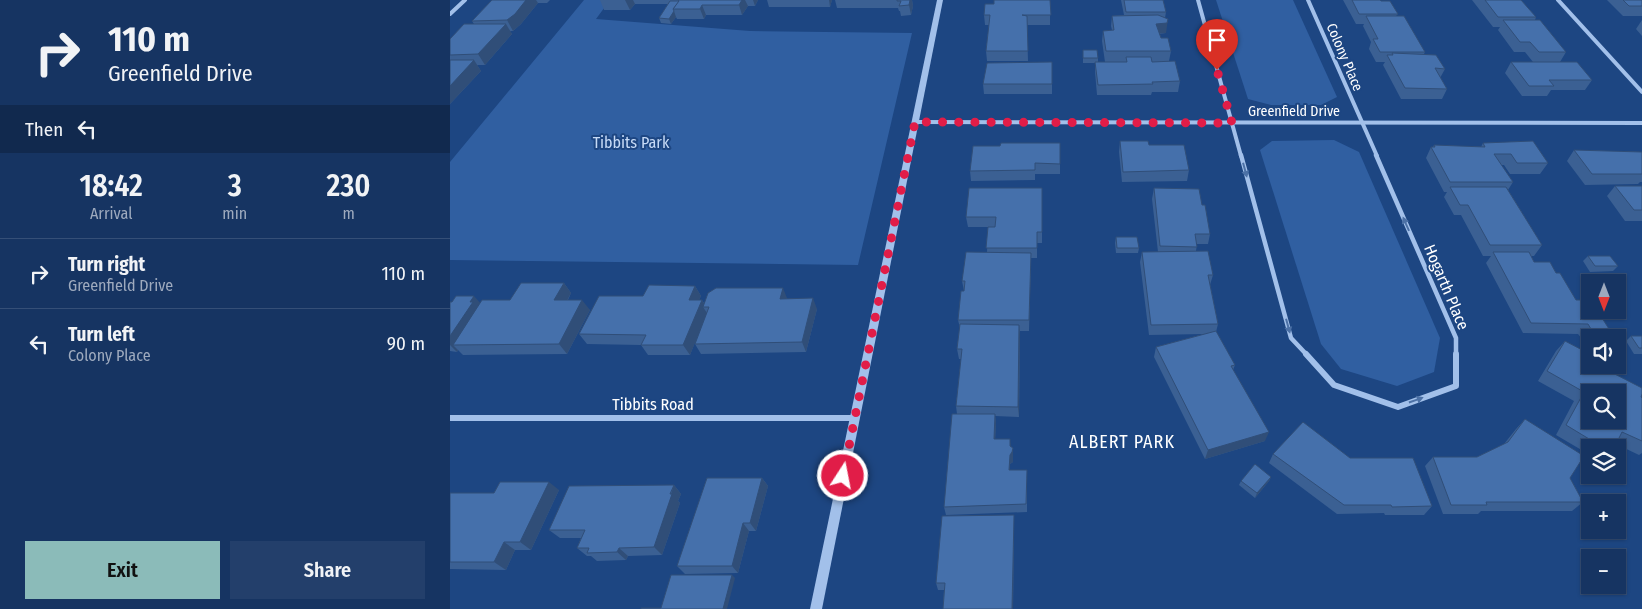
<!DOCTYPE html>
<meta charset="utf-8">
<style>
body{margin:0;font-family:"Fira Sans Condensed",sans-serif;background:#233f6b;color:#f1f3f6;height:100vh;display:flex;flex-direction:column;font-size:19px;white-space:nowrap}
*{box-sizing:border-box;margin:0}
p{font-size:16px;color:#9eaabe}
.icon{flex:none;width:28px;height:28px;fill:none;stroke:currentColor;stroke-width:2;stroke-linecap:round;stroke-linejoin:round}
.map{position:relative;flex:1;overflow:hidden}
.panel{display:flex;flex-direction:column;background:#163462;width:450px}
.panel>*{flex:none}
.hud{background:#163462;color:#f1f3f6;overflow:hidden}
.needle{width:32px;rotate:180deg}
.buttons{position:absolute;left:1131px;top:274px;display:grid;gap:10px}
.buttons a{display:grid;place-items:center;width:45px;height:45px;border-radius:0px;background:#163462;box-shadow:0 1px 4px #0004,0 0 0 1px #354f77;font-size:25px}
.pin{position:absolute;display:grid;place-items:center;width:42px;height:42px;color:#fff;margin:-51px -21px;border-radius:50% 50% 50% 0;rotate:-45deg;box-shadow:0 0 5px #0007}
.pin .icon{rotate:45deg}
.me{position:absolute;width:55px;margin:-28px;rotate:11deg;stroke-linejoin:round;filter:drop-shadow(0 0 4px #0008)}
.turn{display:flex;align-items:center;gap:18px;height:105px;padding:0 25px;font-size:22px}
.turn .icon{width:65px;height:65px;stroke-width:2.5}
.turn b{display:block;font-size:35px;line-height:42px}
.then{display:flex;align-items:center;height:48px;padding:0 25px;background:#0003;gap:10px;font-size:19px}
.eta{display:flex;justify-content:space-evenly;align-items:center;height:85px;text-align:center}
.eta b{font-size:30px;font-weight:600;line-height:35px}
.button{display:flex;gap:10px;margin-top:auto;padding:10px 25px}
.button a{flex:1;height:58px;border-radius:0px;background:#8bbbb9;color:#111;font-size:20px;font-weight:600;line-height:58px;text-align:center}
.button a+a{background:#233f6b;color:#f1f3f6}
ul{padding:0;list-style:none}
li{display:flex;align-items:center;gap:15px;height:70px;padding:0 25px;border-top:1px solid #354f77}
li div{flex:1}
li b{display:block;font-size:19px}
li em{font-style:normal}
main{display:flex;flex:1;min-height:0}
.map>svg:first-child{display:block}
.green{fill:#305fa1}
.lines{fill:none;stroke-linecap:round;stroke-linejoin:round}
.minor-far2{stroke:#a2c0ea;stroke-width:4}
.minor-far1{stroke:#a2c0ea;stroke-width:4.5}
.minor{stroke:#a2c0ea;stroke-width:6}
.tertiary{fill:#a2c0ea;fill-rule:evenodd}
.wall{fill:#3b6093}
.shaded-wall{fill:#304e78}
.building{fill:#4570ab;stroke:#304e78;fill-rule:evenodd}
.oneway{fill:#4c71a6}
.route{stroke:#e11d48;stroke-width:9;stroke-dasharray:0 16.2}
.labels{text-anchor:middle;stroke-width:4;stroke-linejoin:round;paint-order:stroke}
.far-street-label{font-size:14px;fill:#fff;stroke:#1d4682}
.park-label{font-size:16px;fill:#c7dbf7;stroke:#1d4682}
.street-label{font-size:16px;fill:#fff;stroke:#1d4682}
.neighbourhood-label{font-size:18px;letter-spacing:1px;fill:#fff;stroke:#1d4682}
</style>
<main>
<section class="panel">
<div class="hud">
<div class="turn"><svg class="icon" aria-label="right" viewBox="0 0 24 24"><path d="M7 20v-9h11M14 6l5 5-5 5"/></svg><div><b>110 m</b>Greenfield Drive</div></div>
<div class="then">Then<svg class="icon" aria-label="left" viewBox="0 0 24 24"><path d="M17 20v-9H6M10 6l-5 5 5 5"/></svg></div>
</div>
<div class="eta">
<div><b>18:42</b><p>Arrival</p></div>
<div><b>3</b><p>min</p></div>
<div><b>230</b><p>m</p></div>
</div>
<ul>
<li><svg class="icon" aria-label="right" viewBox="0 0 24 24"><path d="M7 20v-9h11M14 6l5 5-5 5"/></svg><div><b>Turn right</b><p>Greenfield Drive</p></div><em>110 m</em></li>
<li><svg class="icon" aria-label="left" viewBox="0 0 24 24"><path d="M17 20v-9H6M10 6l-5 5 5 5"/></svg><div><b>Turn left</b><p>Colony Place</p></div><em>90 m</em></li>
</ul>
<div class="button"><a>Exit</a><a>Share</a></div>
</section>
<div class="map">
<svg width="1192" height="609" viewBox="0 0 1192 609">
<rect width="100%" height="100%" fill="#1d4682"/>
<g class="green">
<path d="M134,0H160L146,19L300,31L462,33L408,265L0,260V162Z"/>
<path d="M766,0H843L887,97L871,105H821L798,99Z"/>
<path d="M884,140L909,152L990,338L984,372L947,386L891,369L871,344L810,150L822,141Z"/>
</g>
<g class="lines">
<g class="minor-far2">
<path d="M748,0L791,156"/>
<path d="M858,0L927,156"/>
<path d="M1108,0L1192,92"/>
<path d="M0,14L15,0"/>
<path d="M465,122L1192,123"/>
</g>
<g class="minor-far1">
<path d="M791,155L841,338L857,355"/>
<path d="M926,155L1006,338V355"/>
</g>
<g class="minor">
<path d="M856,354L884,385L948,407L1006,386V354"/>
<path d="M0,418H404"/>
</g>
<path class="tertiary" d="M487,0H493L372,609H360Z"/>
</g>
<g class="wall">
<path d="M42,0H100L97,3H88L71,24L63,31H60L62,34L35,65H27L31,71L0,104V39L24,24L22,21Z"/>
<path d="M150,0H308L305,6H298L292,15H256L254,19H227L226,17L221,24L211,23L209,18L218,4H185L180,10H154Z"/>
<path d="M317,0H382L380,7H319Z"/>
<path d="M385,0H462L463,6L461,15L451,16L450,11H449L448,8H387Z"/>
<path d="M600,0V25H577L578,61H537L536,51L539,25H535L534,15L544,4Z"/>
<path d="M671,0H713L716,12L715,18L716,33L709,34L711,38L721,51L719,61L730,81L728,92H702L701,95H647L645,72V63H633V50L648,58V62H655L652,41L653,31L662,30L661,26L662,16L674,15Z"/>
<path d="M893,0H930L948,14L946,16L975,52L974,54L995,69L990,78L997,89L992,99H951L933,65L935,62H926L919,49L921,42L913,26L914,24H906Z"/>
<path d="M1022,0H1071L1086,17L1085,20L1116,52L1110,62L1142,80L1135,90H1101L1097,96H1072L1055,73L1061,62H1083L1075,52H1064L1048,30L1050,27H1043Z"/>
<path d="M1157,0H1192V16H1173Z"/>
<path d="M1192,20V36L1186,29Z"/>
<path d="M602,62V94H534L533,84Z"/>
<path d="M670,141L699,145L739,170L737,181L672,182L669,152Z"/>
<path d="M610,143V174H585V180L521,181L520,171L550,146Z"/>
<path d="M1033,143L1098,163L1090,174H1060L1054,165H1051L1063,182L1058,190L1092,245L1084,256H1081L1084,262L1106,273L1126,300L1159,329L1151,338H1140V339H1132L1128,334L1073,333L1036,263L1041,256H1033L1011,215H1004L994,197L997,192H994L976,158L981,147H983L984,145L1031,147Z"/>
<path d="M1124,150L1192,152V182H1190L1188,184L1135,185L1117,161Z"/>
<path d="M1165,186H1192V221H1175L1157,196Z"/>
<path d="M592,188V243H587V258H581L579,331H570L569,417L545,416L546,423L545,439L560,447L563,457V462L560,464V470L577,478V512L496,515L494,507L507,414L506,406L511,359H509L507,349L510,328L508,320L514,291L512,281L537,252L538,227H518L516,217Z"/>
<path d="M704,188L760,234L758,244H747L746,251L763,275L760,285L768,324L766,332L785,365L783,370L815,441L755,459L704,357L706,347L754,334L699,335L690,262L692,252H708L702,199Z"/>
<path d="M666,237L689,248L688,253H666L665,243Z"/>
<path d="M1138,256L1168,266L1163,271L1140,272L1133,261Z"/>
<path d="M114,283L121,293L118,300L140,310L117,354L13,355L8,350L7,352L0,351V302L30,303L60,300Z"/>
<path d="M245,286L251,296L249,300H252L254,303L337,298V299L367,309L356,352L251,354L245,344L253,322L240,355H198L191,345L137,344L129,334L193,296Z"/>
<path d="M1181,336H1192V354H1184L1176,341Z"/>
<path d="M1115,341L1153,368L1192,398V453L1189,455L1166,444L1164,448H1140V455L1106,435L1124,401L1088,381L1106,351Z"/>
<path d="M1075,419L1120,478L1133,502L1122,511H1031L1028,514H993L975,466L983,457H1027L1054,444L1066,429Z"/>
<path d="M823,454L900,458L982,506L974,515H935L934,513L887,514L819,463Z"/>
<path d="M821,477L819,481L805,498L789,485L791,481Z"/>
<path d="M312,478L318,486L306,531H299L288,573L235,574L227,566Z"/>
<path d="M224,485L231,494L228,501L230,503L212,555L178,556L176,560L147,561L141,556H137L127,548L131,538H110L99,530Z"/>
<path d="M109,490L81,550H65L56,570L0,569V493H44Z"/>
<path d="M564,515V524L563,609H493L494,590H488L486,583Z"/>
</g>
<g class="shaded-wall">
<path d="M76,0H86L88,3L71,24L63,31L57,20Z"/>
<path d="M175,0H183L185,4L180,10Z"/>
<path d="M292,0H295L298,6L292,15L289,5Z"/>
<path d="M303,0H308L305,6Z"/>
<path d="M379,0H382L380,7Z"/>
<path d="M460,0H462L463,6L461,15L459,5Z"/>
<path d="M252,5L256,15L254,19L250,9Z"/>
<path d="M224,11L226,17L221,24L219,19Z"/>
<path d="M718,19L716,33L705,34L706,24Z"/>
<path d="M56,24L62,34L35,65L28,54Z"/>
<path d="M24,60L31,71L0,104V86Z"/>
<path d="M581,253V263L579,331V320Z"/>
<path d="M114,283L121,293L112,310L104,300Z"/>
<path d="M245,286L251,296L245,310L239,300Z"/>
<path d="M333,288L337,298L334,309L330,299Z"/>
<path d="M24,296L33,306L3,345L8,350L7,352L0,345V336Z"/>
<path d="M363,298L367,309L356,352L352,342Z"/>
<path d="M132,300L140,310L117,354L109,344Z"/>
<path d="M252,300L256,307H253L257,313L240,355L233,345Z"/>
<path d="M569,325L570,335L569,417L568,407Z"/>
<path d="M545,414L546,423L545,448L544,439Z"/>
<path d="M819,432L815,441L755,459L758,450Z"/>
<path d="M560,439L561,448H563V462L560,464V478L559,470Z"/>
<path d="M821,477L819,481L805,498L807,493Z"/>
<path d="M312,478L318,486L306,531L300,523Z"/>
<path d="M99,482L109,490L81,550L70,542Z"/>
<path d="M224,485L231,494L228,501L230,503L212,555L204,547Z"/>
<path d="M564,515V524L563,609H562Z"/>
<path d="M293,523L299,531L288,573L282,566Z"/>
<path d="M54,542L65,550L56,570L44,562Z"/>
<path d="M169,548L178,556L176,560L167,552Z"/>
<path d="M282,575L285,578L277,609H273Z"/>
</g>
<g class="building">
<path d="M42,0H76L65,14L57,20L22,21Z"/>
<path d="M229,0H292L289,5H252L250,9H223Z"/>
<path d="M447,0H460L459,5L449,6L451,1H447Z"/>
<path d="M544,0H600L601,15H572L577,16L578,51H536L540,15H534L535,4H544Z"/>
<path d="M674,0H713L716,12H676Z"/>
<path d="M902,0H930L931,1H940L948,14H909Z"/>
<path d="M1035,0H1071L1086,17H1048Z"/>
<path d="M1173,0H1192V6H1179Z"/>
<path d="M220,1H229L223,9L224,11L219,19L209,18Z"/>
<path d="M708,15L718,19L717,23L706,24L711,38H718L721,51H656L653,31L664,30L662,16Z"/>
<path d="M916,16H954L975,52H930L923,39H928Z"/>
<path d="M1053,20H1090L1116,52H1089L1080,42H1070Z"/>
<path d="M14,24H56L28,54L0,55V39Z"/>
<path d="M633,50H647L648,58H633Z"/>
<path d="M942,53L986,55L995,69L985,68L997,89L955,88L937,55H943Z"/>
<path d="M676,57H701L702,62L725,61L730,81L702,82L703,84L648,85L645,62H677Z"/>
<path d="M0,60H24L0,86Z"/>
<path d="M602,62V84H533L537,63Z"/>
<path d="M1061,62H1127L1142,80H1099L1104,86H1079Z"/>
<path d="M670,141H698L699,145H734L739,170L673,172Z"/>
<path d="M1083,141L1098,163H1067L1061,154H1044L1063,182H1000L981,147H985L984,145L1035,147L1033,143Z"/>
<path d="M551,143H610V164L585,163V170L520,171L523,146H550Z"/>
<path d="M1124,150L1192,152V174H1142Z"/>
<path d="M1165,186H1192V210H1184Z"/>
<path d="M1000,187H1056L1092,245H1040L1018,205H1010Z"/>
<path d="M519,188H592V232H587V248H536L538,227H545L546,217H516Z"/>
<path d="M704,188L749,189L752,205H755L760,234H745L747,247L710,246Z"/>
<path d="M666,237H687L689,248H667Z"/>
<path d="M758,251L763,275H758L768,324L701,325L692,252Z"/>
<path d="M516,252L581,253L579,320H508L511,291H514L515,281H512Z"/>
<path d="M1043,252H1079L1084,262H1100L1106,273H1110L1126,300H1140V310H1147L1159,329H1141L1138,324L1081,323Z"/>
<path d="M1138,256H1160L1168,266H1145Z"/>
<path d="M71,283H114L104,300H132L109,344L3,345L32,300H60Z"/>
<path d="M199,285L245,286L239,300H252L233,345H191L196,335L129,334L149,296H193Z"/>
<path d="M266,288H333L330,299L363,298L352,342L245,344L259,307H253L258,293Z"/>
<path d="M6,296H24L20,302H23L0,336V302H2Z"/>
<path d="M510,324L569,325L568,407L506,406L512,349H507Z"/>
<path d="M766,331L785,365L781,366L819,432L758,450L706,347Z"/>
<path d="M1181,336H1192V348H1189Z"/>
<path d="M1115,341L1140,354V365H1155L1153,368L1192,388V394L1191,397L1192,398V441L1172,432L1164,448H1154L1116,425L1134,392L1097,371ZM1140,392H1168V420H1140Z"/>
<path d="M502,414H545L544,439H560V446L563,448L562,452L560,455L559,470H577L576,504L494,507Z"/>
<path d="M1075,419L1134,456L1120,478L1133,502H1036L1037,505H1001L983,457H1027L1058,442Z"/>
<path d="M853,422L900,458H963L982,506L942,507L941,505H894L823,454Z"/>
<path d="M805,464L821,477L807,493L791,481Z"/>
<path d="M257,478H312L300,523H293L282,566H227Z"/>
<path d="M50,482H99L70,542H54L44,562H0V493H44Z"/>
<path d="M224,485L220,494H222L204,547L169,548L167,552L137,553L139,548H127L135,530H99L119,486Z"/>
<path d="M564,515L562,609H493L495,583H486L492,516Z"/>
<path d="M221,575H282L273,609H191V608H211Z"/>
</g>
<defs><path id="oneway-solid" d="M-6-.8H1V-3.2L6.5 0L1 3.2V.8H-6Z" transform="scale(1.25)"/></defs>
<g class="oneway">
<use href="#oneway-solid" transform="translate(795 170) rotate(75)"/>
<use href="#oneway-solid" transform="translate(956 224) rotate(-114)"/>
<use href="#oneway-solid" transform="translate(838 326) rotate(75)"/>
<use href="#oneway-solid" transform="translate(966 400) rotate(-19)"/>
</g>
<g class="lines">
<path class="route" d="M393,476L465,122L782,123L767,70"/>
</g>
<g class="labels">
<g class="far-street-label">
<text transform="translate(895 57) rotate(67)" y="5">Colony Place</text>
<text x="844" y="116">Greenfield Drive</text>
</g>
<g class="park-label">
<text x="181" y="148">Tibbits Park</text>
</g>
<g class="street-label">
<text transform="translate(997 287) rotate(67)" y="6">Hogarth Place</text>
<text x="203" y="410">Tibbits Road</text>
</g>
<g class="neighbourhood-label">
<text x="672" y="448">ALBERT PARK</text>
</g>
</g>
</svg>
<div class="buttons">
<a><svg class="needle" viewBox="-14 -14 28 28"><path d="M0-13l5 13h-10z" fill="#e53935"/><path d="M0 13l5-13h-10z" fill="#9eaabe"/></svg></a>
<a><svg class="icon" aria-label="sound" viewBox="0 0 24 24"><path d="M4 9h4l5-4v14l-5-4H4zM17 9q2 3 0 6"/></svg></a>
<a><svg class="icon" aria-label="search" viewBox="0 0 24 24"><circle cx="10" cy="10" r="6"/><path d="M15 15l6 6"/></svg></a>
<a><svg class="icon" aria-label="layers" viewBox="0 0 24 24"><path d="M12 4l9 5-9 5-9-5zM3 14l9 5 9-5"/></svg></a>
<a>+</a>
<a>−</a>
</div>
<div class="pin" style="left:767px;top:70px;background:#d93025"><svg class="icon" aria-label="arrive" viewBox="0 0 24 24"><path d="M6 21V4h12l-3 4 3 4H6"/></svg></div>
<svg class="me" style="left:393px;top:476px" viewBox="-20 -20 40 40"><circle r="17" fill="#e11d48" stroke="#fff" stroke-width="3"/><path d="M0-11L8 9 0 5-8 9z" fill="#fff"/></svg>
</div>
</main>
